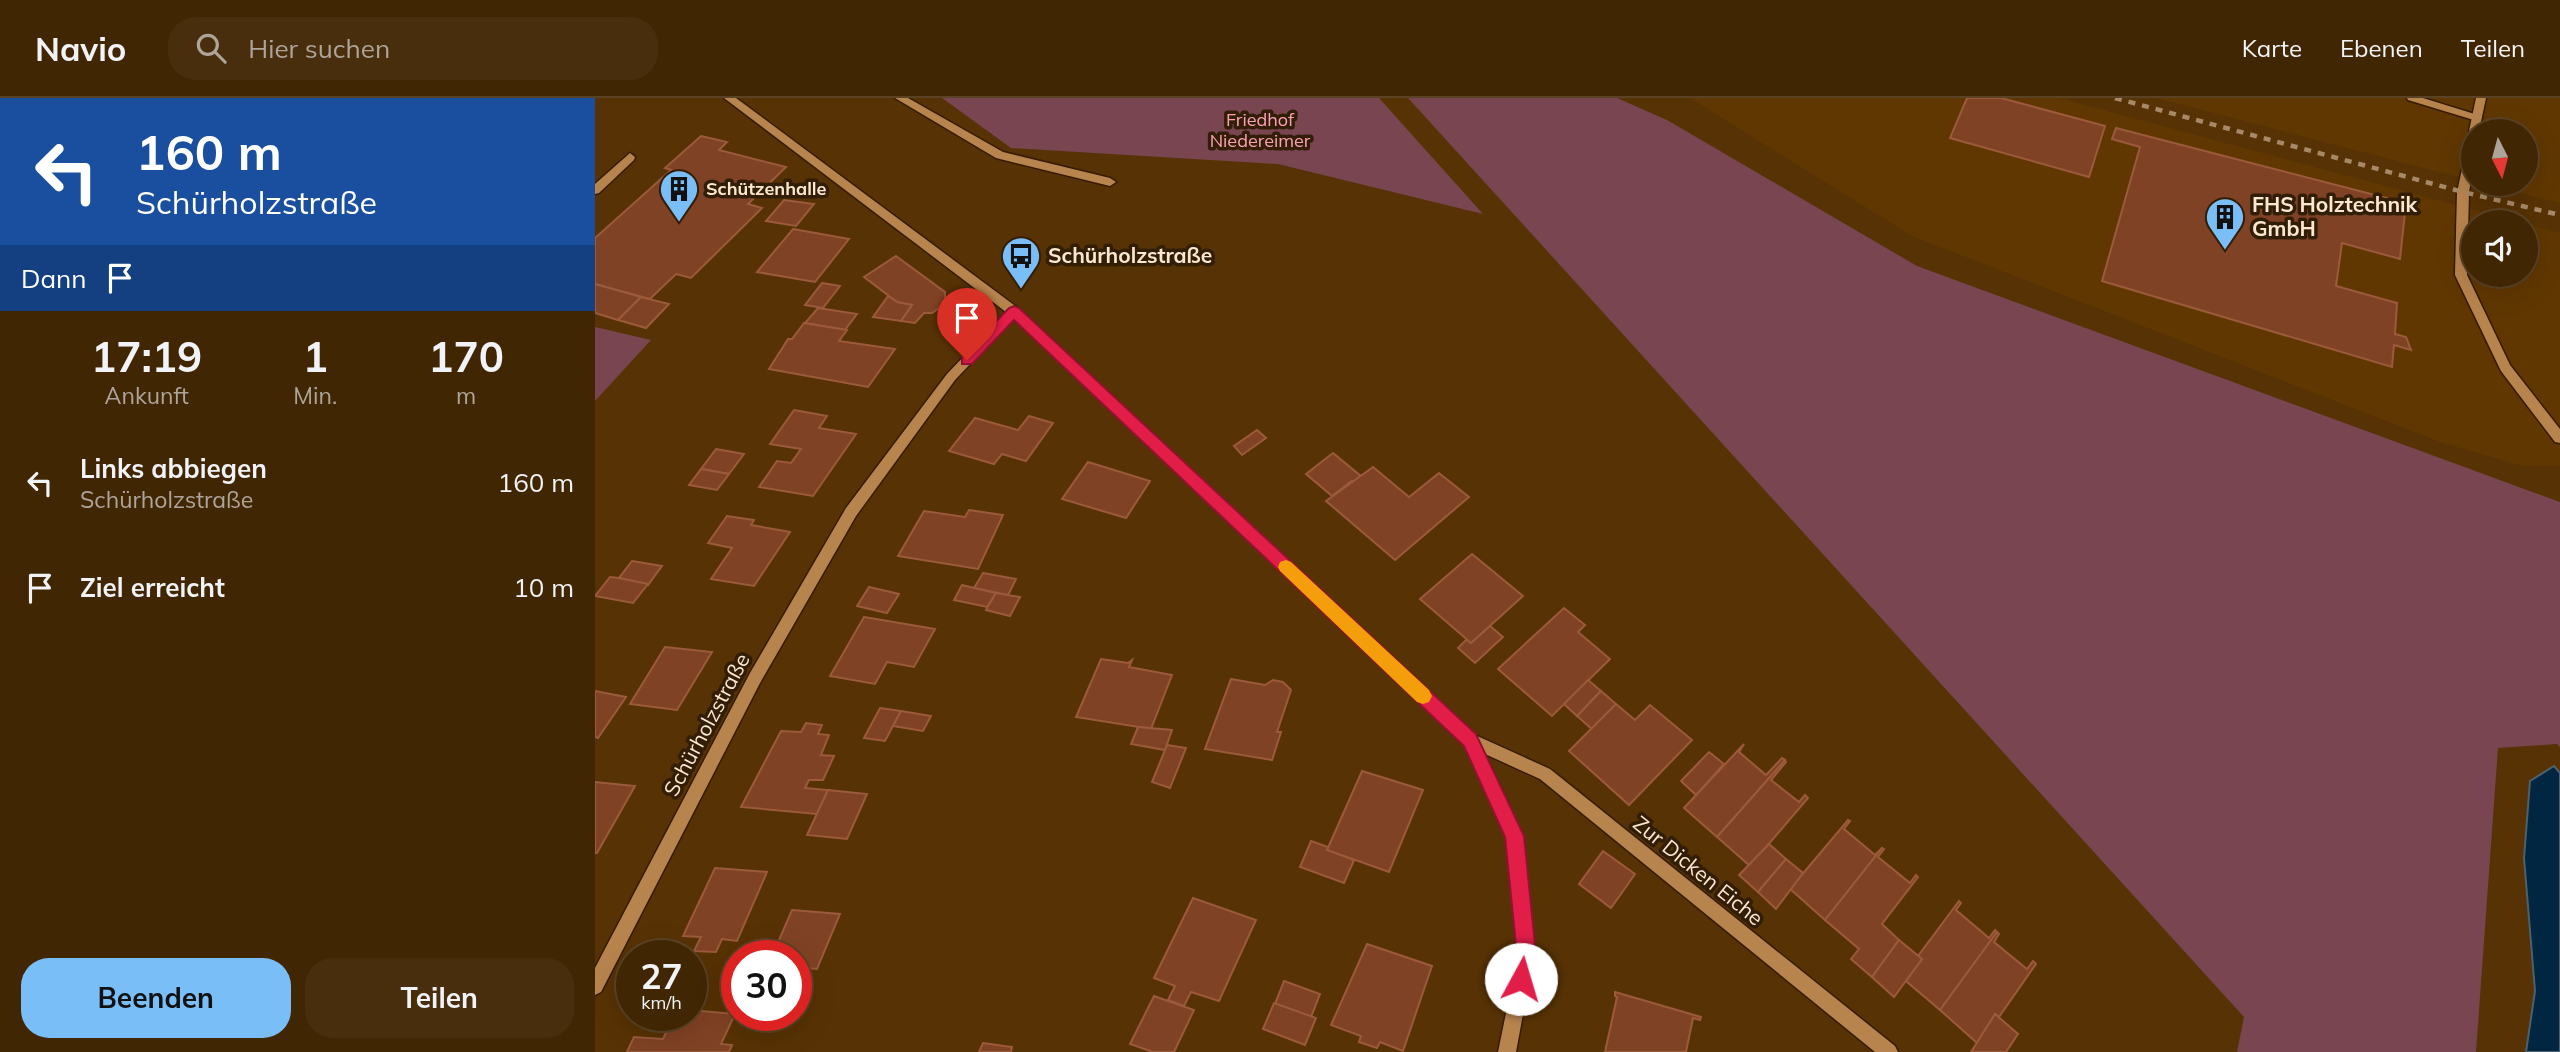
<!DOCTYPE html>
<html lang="de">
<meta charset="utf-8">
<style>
body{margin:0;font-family:Mulish,sans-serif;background:#482e0d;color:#f1f3f6;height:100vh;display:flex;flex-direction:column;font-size:26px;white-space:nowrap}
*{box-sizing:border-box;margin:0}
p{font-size:23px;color:#aea59a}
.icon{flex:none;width:38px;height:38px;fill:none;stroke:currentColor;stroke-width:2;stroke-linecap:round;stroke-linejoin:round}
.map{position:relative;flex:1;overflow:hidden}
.drawer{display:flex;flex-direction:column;background:#412603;width:595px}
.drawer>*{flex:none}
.banner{background:#1a4fa0;color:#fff;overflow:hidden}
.needle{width:46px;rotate:174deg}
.tools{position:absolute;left:1866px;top:21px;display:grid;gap:14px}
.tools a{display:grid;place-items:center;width:77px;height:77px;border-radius:50%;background:#412603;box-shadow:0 7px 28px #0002,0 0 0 2px #5a4325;font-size:35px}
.speed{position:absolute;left:21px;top:842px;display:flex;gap:14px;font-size:35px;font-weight:700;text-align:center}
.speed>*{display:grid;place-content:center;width:91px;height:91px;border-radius:50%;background:#412603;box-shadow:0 7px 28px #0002,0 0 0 2px #5a4325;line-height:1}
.speed small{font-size:18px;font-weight:400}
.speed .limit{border:10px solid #d22;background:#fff;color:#111}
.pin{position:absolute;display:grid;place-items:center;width:60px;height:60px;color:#fff;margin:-72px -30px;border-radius:50% 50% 50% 0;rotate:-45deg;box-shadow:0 0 7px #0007}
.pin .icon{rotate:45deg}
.me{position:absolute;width:77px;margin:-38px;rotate:6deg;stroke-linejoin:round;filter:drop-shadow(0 0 5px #0008)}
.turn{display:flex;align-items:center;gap:24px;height:147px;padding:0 21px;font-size:32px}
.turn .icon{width:91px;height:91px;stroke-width:2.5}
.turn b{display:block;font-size:49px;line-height:60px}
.then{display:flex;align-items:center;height:66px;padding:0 21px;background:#0003;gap:14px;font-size:26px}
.eta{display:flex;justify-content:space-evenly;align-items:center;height:119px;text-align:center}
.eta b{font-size:42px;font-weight:700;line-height:49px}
.cta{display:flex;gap:14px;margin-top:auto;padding:14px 21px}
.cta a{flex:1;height:80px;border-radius:28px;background:#7abef8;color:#111;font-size:28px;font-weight:700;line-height:80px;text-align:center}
.cta a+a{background:#482e0d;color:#f1f3f6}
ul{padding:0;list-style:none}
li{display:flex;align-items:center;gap:21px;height:105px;padding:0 21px}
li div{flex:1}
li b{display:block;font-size:26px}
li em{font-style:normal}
header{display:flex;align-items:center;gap:42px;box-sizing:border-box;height:98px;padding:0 35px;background:#412603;border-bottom:2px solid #5a4325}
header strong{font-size:33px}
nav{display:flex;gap:38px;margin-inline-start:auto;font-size:24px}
.search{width:490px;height:63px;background:#482e0d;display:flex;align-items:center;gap:18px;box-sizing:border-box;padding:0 24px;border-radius:28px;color:#aea59a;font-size:26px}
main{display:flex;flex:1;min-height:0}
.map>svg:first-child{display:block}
.built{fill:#603700}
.green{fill:#784551}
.water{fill:#012641;stroke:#4d606c;stroke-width:2}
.building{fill:#804224;stroke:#9b5a3c;stroke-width:2}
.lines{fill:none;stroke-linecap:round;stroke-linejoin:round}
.lane-casing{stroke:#351c00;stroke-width:3}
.street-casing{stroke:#351c00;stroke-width:3}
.lane{fill:#b8844e;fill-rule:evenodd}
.street{fill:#b8844e;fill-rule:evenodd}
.rail{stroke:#a88967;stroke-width:4.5;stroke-dasharray:7 7;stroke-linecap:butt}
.route{fill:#e11d48;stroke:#92132f;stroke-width:2}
.slow{fill:#f59e0b}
.labels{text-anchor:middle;stroke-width:7;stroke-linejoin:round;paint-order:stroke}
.far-park-label{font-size:18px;fill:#fca1b5;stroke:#321e07}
.far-poi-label{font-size:18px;font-weight:bold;fill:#fee7d1;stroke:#321e07;text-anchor:start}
.poi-label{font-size:21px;font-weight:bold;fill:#fee7d1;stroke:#321e07;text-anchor:start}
.street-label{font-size:21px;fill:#fee7d1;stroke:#321e07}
</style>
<header>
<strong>Navio</strong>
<div class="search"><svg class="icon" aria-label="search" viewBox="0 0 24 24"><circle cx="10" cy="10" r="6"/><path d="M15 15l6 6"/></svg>Hier suchen</div>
<nav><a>Karte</a><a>Ebenen</a><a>Teilen</a></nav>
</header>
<main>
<section class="drawer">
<div class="banner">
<div class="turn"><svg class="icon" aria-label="left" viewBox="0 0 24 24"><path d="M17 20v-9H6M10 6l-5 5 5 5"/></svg><div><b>160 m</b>Schürholzstraße</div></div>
<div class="then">Dann<svg class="icon" aria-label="arrive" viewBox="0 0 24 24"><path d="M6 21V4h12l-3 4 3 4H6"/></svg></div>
</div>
<div class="eta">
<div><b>17:19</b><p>Ankunft</p></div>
<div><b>1</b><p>Min.</p></div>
<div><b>170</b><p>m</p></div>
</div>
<ul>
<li><svg class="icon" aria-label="left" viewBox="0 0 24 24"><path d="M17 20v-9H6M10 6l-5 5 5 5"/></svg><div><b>Links abbiegen</b><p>Schürholzstraße</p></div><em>160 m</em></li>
<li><svg class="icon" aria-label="arrive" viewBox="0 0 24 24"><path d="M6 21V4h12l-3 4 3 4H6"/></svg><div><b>Ziel erreicht</b></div><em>10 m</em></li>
</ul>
<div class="cta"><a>Beenden</a><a>Teilen</a></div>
</section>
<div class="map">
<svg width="1965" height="954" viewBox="0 0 1965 954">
<rect width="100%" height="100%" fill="#573204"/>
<g class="built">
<path d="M1095,0H1464L1924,124H1878V177H1930V126L1965,135V368H1927L1845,344L1317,138Z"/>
<path d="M1561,0H1965V105L1888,86H1930V33H1878V83Z"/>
</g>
<g class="green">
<path d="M347,0H784L888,116L683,66L416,50Z"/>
<path d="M813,0H1022L1072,22L1322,168L1965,404V649L1962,646L1903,650L1881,954H1642L1649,919Z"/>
<path d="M0,229L56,242L0,303Z"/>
</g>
<path class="water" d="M1959,668L1965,675V954H1931L1940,893L1929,760L1935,683Z"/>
<g class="building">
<path d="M1372,0H1406L1510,28L1494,79L1355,40Z"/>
<path d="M1521,30L1811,105L1805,161L1747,145L1741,188L1802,205L1800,236L1811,239L1816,252L1799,247L1797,269L1507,183L1545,49L1517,41Z"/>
<path d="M106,38L132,44L124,52L191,69L153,106L167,110L96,180L81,176L55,201L0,186V140L76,72L70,70Z"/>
<path d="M189,102L219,106L201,128L171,123Z"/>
<path d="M198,131L254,141L220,184L162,174Z"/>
<path d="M301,158L350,194V206L337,215H329L320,225L306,223L317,207L302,204L269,179Z"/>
<path d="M227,185L245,188L228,210L210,207Z"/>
<path d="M0,186L46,199L23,222L0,215Z"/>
<path d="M293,198L302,204L317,207L306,223L278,219Z"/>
<path d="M46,199L74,206L51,230L23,222Z"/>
<path d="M223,210L262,216L250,232L210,225Z"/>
<path d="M209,225L252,232L244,243L300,251L273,289L174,271L193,241H197Z"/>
<path d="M199,312L232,318L224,330L261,336L218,398L164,389L182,363L196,365L206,351L175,346Z"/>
<path d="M434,318L458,325L431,363L407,356L399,366L354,353L380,320L423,332Z"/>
<path d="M662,332L671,340L647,357L639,348Z"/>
<path d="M121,351L149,356L134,376L106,371Z"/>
<path d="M738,355L767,379L759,384L757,383L737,398L711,376Z"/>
<path d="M493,364L555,383L531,420L467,401Z"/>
<path d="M778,369L814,399L844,375L874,399L800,462L731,403Z"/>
<path d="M106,371L134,376L122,392L94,387Z"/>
<path d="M374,412L408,417L383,471L303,458L329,413L370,419Z"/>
<path d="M132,418L159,422L156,427L195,434L159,488L116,481L137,450L113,445Z"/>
<path d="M877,456L928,498L876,545L825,501Z"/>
<path d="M37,463L67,468L53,487L24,480Z"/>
<path d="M388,475L421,481L413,497L379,490Z"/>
<path d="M15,479L24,480L53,486L38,505L0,498Z"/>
<path d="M367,487L379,490L401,495L392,509L359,502Z"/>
<path d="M274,489L304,496L292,515L262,508Z"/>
<path d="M401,495L425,499L415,518L391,512Z"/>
<path d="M969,510L990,527L983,534L1015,561L957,618L903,571Z"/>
<path d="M269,519L340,531L319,569L292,564L280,586L235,578Z"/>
<path d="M895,528L908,539L880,565L863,550L871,542L876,545Z"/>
<path d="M70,549L117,554L82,612L35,606Z"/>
<path d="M506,561L533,565L537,562L534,569L577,577L556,631L481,619Z"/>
<path d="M636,581L670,587L678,582L688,584L696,592L682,634H686L677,662L610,651Z"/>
<path d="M993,582L1006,593L982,618L969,606Z"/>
<path d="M0,593L31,599L3,640L0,639Z"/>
<path d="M1006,593L1021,606L997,631L982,618Z"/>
<path d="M1021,606L1040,622L1055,607L1097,642L1034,707L974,653Z"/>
<path d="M285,610L306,613L290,643L269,640Z"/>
<path d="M306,613L336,618L328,633L298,628Z"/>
<path d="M211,625L227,627L223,636L234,637L226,657L239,658L228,682H214L210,690L233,692L222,716L146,709L186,633L206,634Z"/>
<path d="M543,629L577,632L570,652L536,646Z"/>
<path d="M1149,646L1144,654L1171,677L1187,660L1190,662L1122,739L1089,710Z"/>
<path d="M572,647L591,650L575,690L557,684Z"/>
<path d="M1114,654L1129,666L1101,697L1086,683Z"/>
<path d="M1190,662L1191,664L1176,682L1204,704L1210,697L1213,700L1155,768L1122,739Z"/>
<path d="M767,673L828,692L794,774L732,752Z"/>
<path d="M0,684L40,688L2,755H0Z"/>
<path d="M233,692L272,696L252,741L212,737Z"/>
<path d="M1253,722L1255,723L1249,731L1280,757L1287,750L1230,822L1195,791Z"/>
<path d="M716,743L733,749L732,752L759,762L749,785L705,769Z"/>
<path d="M1174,746L1191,761L1163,794L1144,777Z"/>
<path d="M1287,750L1289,751L1283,759L1315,785L1321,777L1323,779L1287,826L1304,842L1277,879L1256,861L1264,851L1230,822Z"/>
<path d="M1008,753L1040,776L1016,810L984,786Z"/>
<path d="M1191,761L1208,775L1181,811L1163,794Z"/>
<path d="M120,770L172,774L142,843L127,841L121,854L99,853L106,839L88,838Z"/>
<path d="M598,800L661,822L624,903L596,894L589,908L573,902L580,888L559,880Z"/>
<path d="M1364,803L1366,805L1361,812L1394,840L1400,832L1402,834L1345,912L1311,883L1327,861L1323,858Z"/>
<path d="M197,812L245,816L222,871L201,869V858H177Z"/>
<path d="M1402,834L1404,836L1399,844L1432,871L1438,863L1441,866L1404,919L1400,916L1382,945L1345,912Z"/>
<path d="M1304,842L1327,861L1299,899L1277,879Z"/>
<path d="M772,846L837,868L808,953L785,944L782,950L764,944L766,938L736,927Z"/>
<path d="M689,883L725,896L716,919L680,906Z"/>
<path d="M1020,894L1106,919L1105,922L1098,920L1091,954H1010L1022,899L1020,898Z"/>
<path d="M559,898L599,912L579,954H558L535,946Z"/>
<path d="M679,905L721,920L710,947L668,931Z"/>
<path d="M96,912L140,916L126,946L137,947L134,954H32L39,939L68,941L79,917H96Z"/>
<path d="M1400,916L1423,936L1411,954H1376Z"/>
<path d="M388,945L417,949L416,954H384Z"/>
</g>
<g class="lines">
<g class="lane-casing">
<g id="lane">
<path d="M1812,0H1828L1886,18L1887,20L1882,23L1813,2Z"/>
<path d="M35,55L40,59L39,62L4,95L0,96V86Z"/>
</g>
</g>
<g class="street-casing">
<g id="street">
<path d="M129,0H141L423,210L880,637L955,671L1300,948L1303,954H1280L945,681L890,656L928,738L939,857L921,954H903L923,857L912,739L870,647L419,220L360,282L261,418L165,585L6,894L0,897V870L155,575L251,410L352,276L411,214Z"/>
<path d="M300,0H313L408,54L515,80L521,84L515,88L401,60Z"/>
<path d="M1881,0H1891L1884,33H1878V36L1874,33Z"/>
<path d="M1874,39H1878V72L1874,94L1872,177L1915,267L1965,331V345L1960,344L1906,273L1860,177L1862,94Z"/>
</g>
</g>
<use href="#lane" class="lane"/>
<use href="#street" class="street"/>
<path class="rail" d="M1520,0L1868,94L1965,117"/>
</g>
<path class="route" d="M419,208L424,210L881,636L929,738L941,857L933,888L926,891L919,888L917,881L922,857L910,739L869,648L419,222L377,266H367V259L414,210Z"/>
<path class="slow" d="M691,462L696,464L834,592L837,598L834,604L828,606L822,604L685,473L683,469L685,464Z"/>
<defs>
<g id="building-pin" transform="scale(2.0125)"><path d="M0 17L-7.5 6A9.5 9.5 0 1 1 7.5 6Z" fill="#7abef8" stroke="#321e07"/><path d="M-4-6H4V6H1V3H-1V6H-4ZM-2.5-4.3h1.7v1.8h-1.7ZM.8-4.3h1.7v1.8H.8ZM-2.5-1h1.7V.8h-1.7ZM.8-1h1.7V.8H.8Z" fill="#111"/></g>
<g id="bus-pin" transform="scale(2.0125)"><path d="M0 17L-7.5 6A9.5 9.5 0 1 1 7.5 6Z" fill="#7abef8" stroke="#321e07"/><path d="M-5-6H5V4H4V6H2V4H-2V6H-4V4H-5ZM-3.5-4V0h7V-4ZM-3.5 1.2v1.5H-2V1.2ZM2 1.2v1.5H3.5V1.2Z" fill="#111"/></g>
</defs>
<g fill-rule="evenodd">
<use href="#building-pin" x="84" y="91"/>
<use href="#building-pin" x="1630" y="119"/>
<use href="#bus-pin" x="426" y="158"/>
</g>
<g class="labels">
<g class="far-park-label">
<text x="665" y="28">Friedhof<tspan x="665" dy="21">Niedereimer</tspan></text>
</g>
<g class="far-poi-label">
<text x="111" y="97">Schützenhalle</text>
</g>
<g class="poi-label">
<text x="1657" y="114">FHS Holztechnik<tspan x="1657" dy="24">GmbH</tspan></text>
<text x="453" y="165">Schürholzstraße</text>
</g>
<g class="street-label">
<text transform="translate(112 627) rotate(-62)" y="7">Schürholzstraße</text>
<text transform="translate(1103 773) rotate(39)" y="7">Zur Dicken Eiche</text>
</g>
</g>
</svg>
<div class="tools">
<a><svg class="needle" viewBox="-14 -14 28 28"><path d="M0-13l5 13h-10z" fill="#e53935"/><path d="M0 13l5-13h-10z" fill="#aea59a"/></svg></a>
<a><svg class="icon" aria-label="sound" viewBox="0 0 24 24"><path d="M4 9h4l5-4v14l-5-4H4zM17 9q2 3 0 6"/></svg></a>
</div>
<div class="speed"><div>27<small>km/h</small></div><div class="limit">30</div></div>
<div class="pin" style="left:372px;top:262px;background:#d93025"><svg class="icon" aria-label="arrive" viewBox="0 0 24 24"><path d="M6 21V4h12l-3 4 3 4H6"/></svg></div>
<svg class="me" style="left:926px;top:881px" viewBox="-20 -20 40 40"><circle r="19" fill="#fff"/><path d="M0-13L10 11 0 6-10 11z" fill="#e11d48"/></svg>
</div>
</main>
